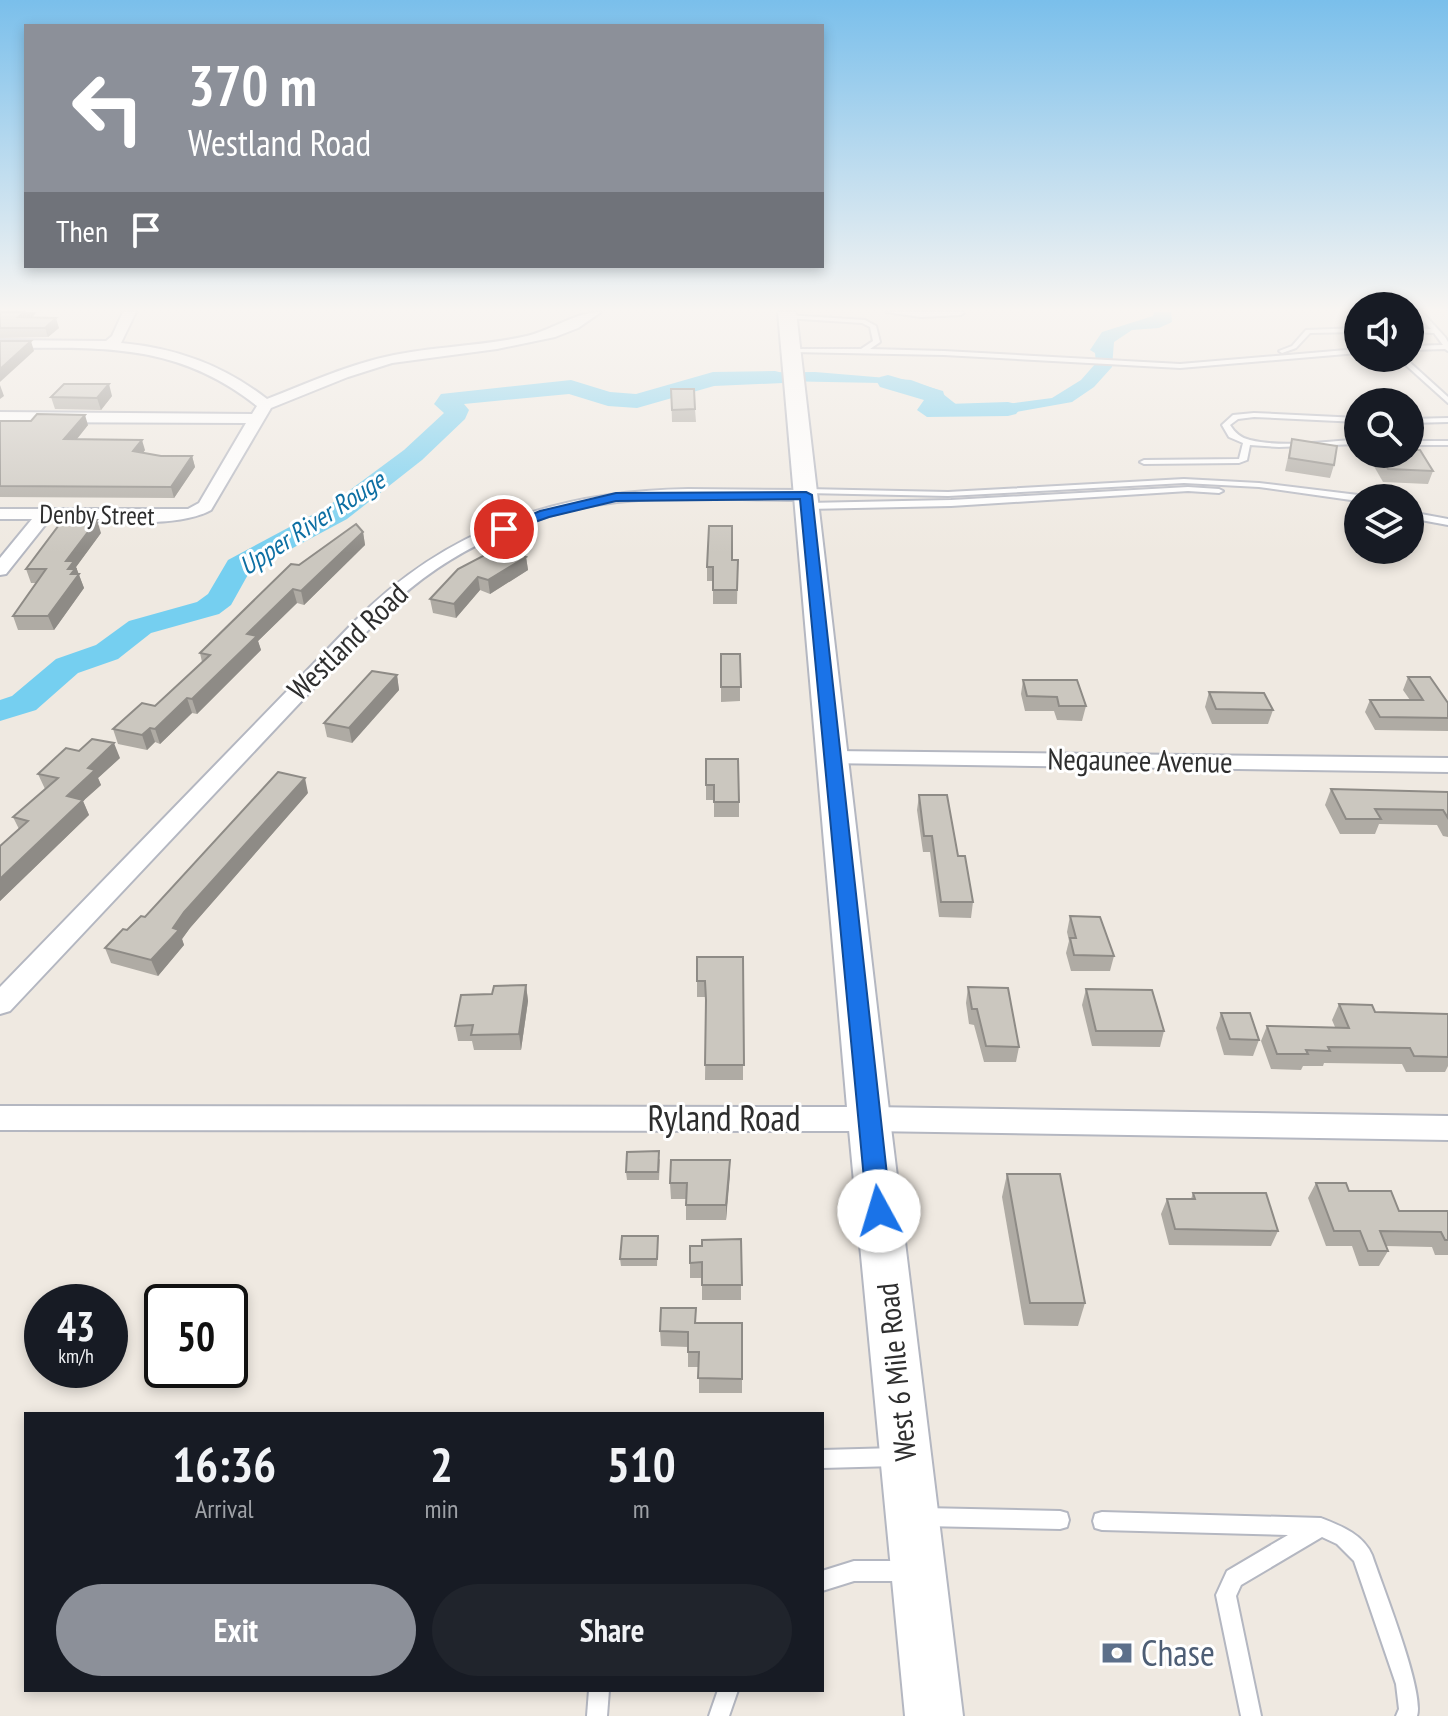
<!DOCTYPE html>
<style>
body{margin:0;font-family:"PT Sans Narrow",sans-serif;background:#20242c;color:#f1f3f6;height:100vh;display:flex;flex-direction:column;font-size:30px;white-space:nowrap}
*{box-sizing:border-box;margin:0}
p{font-size:26px;color:#9ea1a6}
.icon{flex:none;width:44px;height:44px;fill:none;stroke:currentColor;stroke-width:2;stroke-linecap:round;stroke-linejoin:round}
.map{position:relative;flex:1;overflow:hidden}
.sheet{position:absolute;left:24px;top:1412px;width:800px;height:280px;display:flex;flex-direction:column;background:#171b24;border-radius:0px;box-shadow:0 4px 12px #0003}
.sheet>*{flex:none}
.guide{position:absolute;left:24px;top:24px;width:800px;height:244px;border-radius:0px;box-shadow:0 4px 12px #0003;background:#8c9099;color:#fff;overflow:hidden}
.buttons{position:absolute;left:1344px;top:292px;display:grid;gap:16px}
.buttons a{display:grid;place-items:center;width:80px;height:80px;border-radius:50%;background:#171b24;box-shadow:0 4px 12px #0003;font-size:40px}
.speed{position:absolute;left:24px;top:1284px;display:flex;gap:16px;font-size:40px;font-weight:700;text-align:center}
.speed>*{display:grid;place-content:center;width:104px;height:104px;border-radius:50%;background:#171b24;box-shadow:0 4px 12px #0003;line-height:1}
.speed small{font-size:20px;font-weight:400}
.speed .limit{border:4px solid #111;border-radius:12px;background:#fff;color:#111}
.pin{position:absolute;display:grid;place-items:center;width:68px;height:68px;color:#fff;margin:-34px;border:4px solid #fff;border-radius:50%;box-shadow:0 2px 8px #0007}
.me{position:absolute;width:88px;margin:-44px;rotate:354deg;stroke-linejoin:round;filter:drop-shadow(0 0 6px #0008)}
.turn{display:flex;align-items:center;gap:28px;height:168px;padding:0 32px;font-size:36px}
.turn .icon{width:104px;height:104px;stroke-width:2.5}
.turn b{display:block;font-size:56px;line-height:68px}
.then{display:flex;align-items:center;height:76px;padding:0 32px;background:#0003;gap:16px;font-size:30px}
.eta{display:flex;justify-content:space-evenly;align-items:center;height:136px;text-align:center}
.eta b{font-size:48px;font-weight:700;line-height:56px}
.cta{display:flex;gap:16px;margin-top:auto;padding:16px 32px}
.cta a{flex:1;height:92px;border-radius:48px;background:#8c9099;color:#fff;font-size:32px;font-weight:700;line-height:92px;text-align:center}
.cta a+a{background:#20242c;color:#f1f3f6}
.map>svg:first-child{display:block}
.water{fill:#75cff0}
.lines{fill:none;stroke-linecap:round;stroke-linejoin:round}
.river{fill:#75cff0;fill-rule:evenodd}
.service-casing{stroke:#b4b7c1;stroke-width:4}
.minor-casing{stroke:#b4b7c1;stroke-width:4}
.secondary-casing{stroke:#b4b7c1;stroke-width:4}
.service{fill:#fff;fill-rule:evenodd}
.minor{fill:#fff;fill-rule:evenodd}
.secondary{fill:#fff;fill-rule:evenodd}
.wall{fill:#afaba4}
.shaded-wall{fill:#8e8b86}
.building{fill:#cbc7bf;stroke:#8e8b86;stroke-width:2}
.route{fill:#1a73e8;stroke:#114b97;stroke-width:2}
.labels{text-anchor:middle;stroke-width:6;stroke-linejoin:round;paint-order:stroke}
.far-street-label{font-size:26px;fill:#2e2e2e;stroke:#fff}
.far-water-label{font-size:26px;font-style:italic;fill:#0d6fa3;stroke:#fff}
.street-label{font-size:30px;fill:#2e2e2e;stroke:#fff}
.near-street-label{font-size:36px;fill:#2e2e2e;stroke:#fff}
.near-service-label{font-size:36px;fill:#4e5e75;stroke:#fff;text-anchor:start}
</style>
<div class="map">
<svg width="1448" height="1716" viewBox="0 0 1448 1716">
<rect width="100%" height="100%" fill="#efe9e1"/>
<path class="water" d="M1154,312H1171L1172,322L1159,328L1132,330L1114,342L1112,367L1094,387L1072,402L999,415L962,414L950,409L945,403L927,395L881,383L722,380L721,373L815,372L911,380L938,390L957,405L978,408L1052,398L1081,380L1096,363L1095,353L1090,350L1102,332L1153,316Z"/>
<g class="lines">
<g class="river">
<path d="M775,371L783,373L786,378L783,383L714,386L637,408L608,406L569,394L464,404L469,410L465,419L422,460L347,519L250,571L231,605L219,614L151,633L118,659L78,673L36,710L0,721V700L12,696L56,659L96,645L129,621L197,602L208,594L228,560L327,507L404,450L444,413L434,404L441,394L571,380L610,392L636,394L713,372Z"/>
<path d="M888,375L943,391L947,404L1008,402L1016,404L1020,409L1016,414L1008,416L927,417L917,410L924,400L880,387L877,382L880,377Z"/>
</g>
<g class="service-casing">
<g id="service">
<path d="M886,312H964V313L961,315L921,317Z"/>
<path d="M1415,312H1422L1445,337L1448,342V351L1445,349L1410,350V346L1443,345L1434,333L1410,332V328L1431,329Z"/>
<path d="M787,315L865,320L876,326L880,342L870,349L944,351L1180,364L1358,349V353L1180,368L944,355L791,352L789,351V349H861L873,341L870,327L862,323L785,318L784,317Z"/>
<path d="M1358,328V332L1310,333L1296,348L1282,353L1279,351L1292,346L1306,330Z"/>
<path d="M1398,358H1405L1448,397V403Z"/>
<path d="M1254,413L1358,418V422L1254,417L1238,419L1230,425C1235,433 1241,438 1250,440C1282,448 1325,441 1358,440V444L1279,447L1250,445L1247,460L1239,463L1144,464L1140,462L1144,460L1239,459L1243,443L1229,437L1222,425L1233,415Z"/>
<path d="M1448,418V422L1410,423V419Z"/>
<rect x="1410" y="441" width="38" height="4"/>
<path d="M1184,479L1259,483L1358,495L1362,498H1358V501L1259,487L1184,483L948,496L806,493L802,491L806,489L948,492Z"/>
<path d="M1188,487L1219,489L1223,491L1219,493L1188,491L951,506L807,509L803,506L807,503L951,500Z"/>
<path d="M1410,512L1448,519V525L1410,518Z"/>
<path d="M896,1448L902,1451L905,1457L902,1463L896,1466L822,1468V1450Z"/>
<path d="M923,1508L1060,1511L1067,1513L1069,1520L1067,1527L1060,1529L923,1526L916,1524L914,1517L916,1510Z"/>
<path d="M1102,1512L1321,1518C1341,1526 1363,1534 1372,1555C1382,1585 1425,1692 1417,1716H1396L1399,1709L1396,1684L1354,1561L1337,1544L1322,1537L1241,1585L1236,1596L1261,1716H1241L1216,1595L1227,1571L1288,1535L1102,1530L1095,1528L1093,1521L1095,1514Z"/>
<path d="M854,1561H904L911,1564L914,1571L911,1578L904,1581H854L822,1591V1571Z"/>
<path d="M589,1690H609L607,1716H587Z"/>
<path d="M718,1690H738L729,1716H709Z"/>
</g>
</g>
<g class="minor-casing">
<g id="minor">
<path d="M123,312H136L121,343C176,348 223,365 267,399C308,383 349,364 394,355C437,346 483,346 527,336C552,330 576,312 601,312L578,328L555,337L497,349L392,363L348,377L271,408L211,510C176,530 92,520 49,520L6,574L0,575V558L32,519H0V509H188L199,503L246,423L0,422V412L252,414L257,406C175,341 99,348 0,348V340L106,341L112,336Z"/>
<path d="M688,489L806,490L814,495L806,500C743,500 680,495 617,502C536,511 447,550 389,608L10,1011L0,1014V987L354,622C447,528 557,491 688,489Z"/>
<path d="M832,751L1448,758V772L824,763L821,758Z"/>
<path d="M0,1106L869,1107L1448,1116V1140L869,1131L0,1130Z"/>
</g>
</g>
<g class="secondary-casing">
<path id="secondary" d="M778,312H796L890,1119L963,1716H905L848,1119Z"/>
</g>
<use href="#service" class="service"/>
<use href="#minor" class="minor"/>
<use href="#secondary" class="secondary"/>
</g>
<g class="wall">
<path d="M0,312H37L32,317L59,328L48,337L0,338Z"/>
<path d="M671,389L695,409L696,422H672Z"/>
<path d="M112,396L101,410L55,409L51,397Z"/>
<path d="M0,421L88,425L77,439L145,450L143,453L161,456H192L195,467L174,498L0,497Z"/>
<path d="M1292,439L1334,465L1330,478L1285,471Z"/>
<path d="M1373,454H1410L1433,471L1428,484L1383,482L1371,461Z"/>
<path d="M363,532L365,545L304,605L297,603L258,641L261,650L197,714L192,713L160,744L155,742L147,750L118,744L113,729L155,706L202,662L200,653L299,565Z"/>
<path d="M101,533L76,567L84,588L54,630H18L13,616L36,583H31L26,569Z"/>
<path d="M526,557L528,570L490,594L480,590L456,618L433,613L430,599L458,569Z"/>
<path d="M732,560H738L737,604H713V581H707V567Z"/>
<path d="M721,654H740V701L721,702Z"/>
<path d="M397,675L399,690L352,743L327,737L324,723Z"/>
<path d="M1408,677L1448,718V731L1375,730L1365,712L1370,700H1410L1403,690Z"/>
<path d="M1023,680L1086,706L1082,721L1057,720L1054,711H1025L1021,694Z"/>
<path d="M1209,692L1273,710L1268,724H1212L1205,707Z"/>
<path d="M120,758L98,778L101,785L83,801L89,815L0,901V846L19,829L13,817L45,789L38,774Z"/>
<path d="M706,759L739,802V817H714V800H706Z"/>
<path d="M1331,789L1448,792V837L1443,836L1437,825L1379,824L1375,834H1340L1325,805Z"/>
<path d="M308,793L190,928L182,939L184,945L158,976L111,963L105,948Z"/>
<path d="M919,795L958,856L973,902L971,918L939,917L930,852H923L917,810Z"/>
<path d="M1070,916L1114,956L1110,971H1071L1066,953L1069,941L1067,932Z"/>
<path d="M743,957V1080H705L706,1011L705,997H697V981Z"/>
<path d="M526,985L528,1001L521,1050H474L472,1041H458L455,1026L492,994Z"/>
<path d="M968,987L1019,1047L1016,1062H984L974,1025L969,1024L966,1003Z"/>
<path d="M1086,989L1164,1031L1160,1047L1092,1046L1082,1005Z"/>
<path d="M1339,1004L1375,1012L1448,1014V1066L1445,1072H1406L1402,1064L1324,1063L1323,1066H1303L1301,1070L1271,1069L1261,1041L1267,1026L1335,1027L1332,1020Z"/>
<path d="M1221,1013L1259,1040L1253,1056L1224,1055L1216,1028Z"/>
<path d="M660,1159L659,1180H627L626,1172Z"/>
<path d="M730,1160L726,1220H686V1199H671L670,1183Z"/>
<path d="M1007,1174L1085,1303L1078,1326L1024,1325L1002,1197Z"/>
<path d="M1316,1183L1349,1191L1399,1211H1448V1255H1435L1432,1247L1386,1246L1388,1251L1379,1266H1359L1352,1246H1326L1308,1198Z"/>
<path d="M1193,1193L1278,1231L1271,1246L1169,1245L1161,1214L1167,1199H1191Z"/>
<path d="M658,1236L657,1266H621L620,1259Z"/>
<path d="M741,1239V1300H702V1278H690V1263L702,1246Z"/>
<path d="M696,1308V1323H742V1393H699V1367H688V1347L661,1346L660,1331Z"/>
</g>
<g class="shaded-wall">
<path d="M24,312H37L22,327L18,317Z"/>
<path d="M56,318L59,328L48,337L45,328Z"/>
<path d="M31,341L34,351L0,382V369Z"/>
<path d="M109,384L112,396L101,410L97,398Z"/>
<path d="M0,385L4,396L0,399Z"/>
<path d="M85,415L88,425L68,450L64,439Z"/>
<path d="M142,440L145,450L136,462L133,451Z"/>
<path d="M192,456L195,467L174,498L171,487Z"/>
<path d="M97,520L101,533L76,567L84,588L54,630L48,616L66,561Z"/>
<path d="M363,532L365,545L304,605L301,591Z"/>
<path d="M526,557L528,570L490,594L488,580Z"/>
<path d="M478,577L480,590L456,618L454,604Z"/>
<path d="M293,589L297,603L258,641L261,650L197,714L192,699L247,634Z"/>
<path d="M397,675L399,690L352,743L349,728Z"/>
<path d="M187,698L192,713L160,744L155,729Z"/>
<path d="M150,728L155,742L147,750L142,735Z"/>
<path d="M114,743L120,758L98,778L101,785L83,801L89,815L0,901V879L88,768Z"/>
<path d="M305,778L308,793L190,928L182,939L184,945L158,976L151,960L184,912Z"/>
<path d="M526,985L528,1001L521,1050L519,1034Z"/>
<path d="M730,1160V1175L726,1220V1205Z"/>
</g>
<g class="building">
<path d="M0,312H24L18,317L56,318L45,328H0Z"/>
<path d="M0,341H31L0,369Z"/>
<path d="M64,384H109L97,398L51,397Z"/>
<path d="M671,389H694L695,409L672,410Z"/>
<path d="M37,414L85,415L64,439L142,440L133,451L161,456H192L171,487L0,486V421H31Z"/>
<path d="M1292,439L1337,446L1334,465L1289,458Z"/>
<path d="M1410,450H1420L1433,471L1388,469L1379,454H1410Z"/>
<path d="M67,519L97,520L66,561H74L68,569H75L71,574H79L48,616H13L46,569H26L59,525Z"/>
<path d="M356,524L363,532L301,591L293,589L247,634L257,636L192,699L187,698L155,729L150,728L142,735L113,729L142,703L155,706L210,655L200,653L291,564L299,565Z"/>
<path d="M709,526H732V560H738L737,590H713V567H707Z"/>
<path d="M500,547L526,557L488,580L478,577L454,604L430,599L458,569Z"/>
<path d="M721,654H740L741,687H721Z"/>
<path d="M372,671L397,675L349,728L324,723Z"/>
<path d="M1408,677H1430L1448,703V718L1380,717L1370,700H1423Z"/>
<path d="M1023,680H1077L1086,706H1059L1057,697L1027,696Z"/>
<path d="M1209,692L1264,693L1273,710L1216,709Z"/>
<path d="M92,739L114,743L88,768L95,770L67,796L83,800L0,879V846L28,821L13,817L58,778L38,774L66,748L79,751Z"/>
<path d="M706,759H738L739,802H714V785H706Z"/>
<path d="M278,772L305,778L184,912L173,928L179,930L151,960L105,948L123,929L127,930L141,916L145,917Z"/>
<path d="M1331,789L1448,792V818L1443,810L1375,809L1381,819H1346Z"/>
<path d="M919,795H947L958,856H965L973,902H941L932,836H924Z"/>
<path d="M1070,916L1100,917L1114,956L1074,955L1070,938H1076Z"/>
<path d="M697,957H743L744,1065H705L706,1000L705,981H697Z"/>
<path d="M526,985L519,1034L471,1035L473,1025L455,1026L461,995L492,994L494,986Z"/>
<path d="M968,987L1008,988L1019,1047L986,1046L977,1009H972Z"/>
<path d="M1086,989L1152,990L1164,1031H1096Z"/>
<path d="M1339,1004L1372,1005L1375,1012L1448,1014V1057L1414,1056L1410,1048L1328,1047L1330,1051L1306,1050L1308,1054H1277L1267,1026L1349,1028Z"/>
<path d="M1221,1013H1250L1259,1040L1230,1039Z"/>
<path d="M659,1151L658,1172H626L627,1152Z"/>
<path d="M671,1160H730L726,1205H686L687,1183H670Z"/>
<path d="M1007,1174H1060L1085,1303H1030Z"/>
<path d="M1316,1183H1346L1349,1191H1391L1399,1211H1448V1240H1445L1441,1232L1380,1231L1388,1251H1368L1360,1231H1334Z"/>
<path d="M1193,1193H1266L1278,1231L1175,1229L1167,1199H1195Z"/>
<path d="M622,1236H658L657,1259H620Z"/>
<path d="M741,1239L742,1285H702V1262L690,1263V1246H702V1240Z"/>
<path d="M661,1308H696L695,1323H742V1379L698,1378L699,1352H688V1332L660,1331Z"/>
</g>
<linearGradient id="sky" x2="0" y2="1"><stop stop-color="#7abfeb"/><stop offset="0.56" stop-color="#f8f5f2"/><stop offset="1" stop-color="#f8f5f2" stop-opacity="0"/></linearGradient>
<rect width="1448" height="553" fill="url(#sky)"/>
<path class="route" d="M806,492L812,495L891,1211L887,1218L879,1221L871,1218L867,1211L800,499L616,501L549,517L504,533L498,529L540,511L616,493Z"/>
<defs>
<g id="bank-bare" transform="scale(2.4)"><path d="M-6-4H6V4H-6ZM0-2.3a2.3 2.3 0 1 0 0 4.6a2.3 2.3 0 1 0 0-4.6Z" fill="#5c6f8a" stroke="#fff" stroke-width="2.5" paint-order="stroke"/></g>
</defs>
<g fill-rule="evenodd">
<use href="#bank-bare" x="1117" y="1653"/>
</g>
<g class="labels">
<g class="far-street-label">
<text transform="translate(97 515) rotate(1)" y="9">Denby Street</text>
</g>
<g class="far-water-label">
<text transform="translate(312 523) rotate(-33)" y="9">Upper River Rouge</text>
</g>
<g class="street-label">
<text transform="translate(348 642) rotate(-44)" y="10">Westland Road</text>
<text transform="translate(1140 761) rotate(1)" y="10">Negaunee Avenue</text>
<text transform="translate(897 1372) rotate(-96)" y="10">West 6 Mile Road</text>
</g>
<g class="near-street-label">
<text x="724" y="1131">Ryland Road</text>
</g>
<g class="near-service-label">
<text x="1141" y="1666">Chase</text>
</g>
</g>
</svg>
<div class="buttons">
<a><svg class="icon" aria-label="sound" viewBox="0 0 24 24"><path d="M4 9h4l5-4v14l-5-4H4zM17 9q2 3 0 6"/></svg></a>
<a><svg class="icon" aria-label="search" viewBox="0 0 24 24"><circle cx="10" cy="10" r="6"/><path d="M15 15l6 6"/></svg></a>
<a><svg class="icon" aria-label="layers" viewBox="0 0 24 24"><path d="M12 4l9 5-9 5-9-5zM3 14l9 5 9-5"/></svg></a>
</div>
<div class="speed"><div>43<small>km/h</small></div><div class="limit">50</div></div>
<div class="pin" style="left:504px;top:529px;background:#d93025"><svg class="icon" aria-label="arrive" viewBox="0 0 24 24"><path d="M6 21V4h12l-3 4 3 4H6"/></svg></div>
<svg class="me" style="left:879px;top:1211px" viewBox="-20 -20 40 40"><circle r="19" fill="#fff"/><path d="M0-13L10 11 0 6-10 11z" fill="#1a73e8"/></svg>
<div class="guide">
<div class="turn"><svg class="icon" aria-label="left" viewBox="0 0 24 24"><path d="M17 20v-9H6M10 6l-5 5 5 5"/></svg><div><b>370 m</b>Westland Road</div></div>
<div class="then">Then<svg class="icon" aria-label="arrive" viewBox="0 0 24 24"><path d="M6 21V4h12l-3 4 3 4H6"/></svg></div>
</div>
<section class="sheet">
<div class="eta">
<div><b>16:36</b><p>Arrival</p></div>
<div><b>2</b><p>min</p></div>
<div><b>510</b><p>m</p></div>
</div>
<div class="cta"><a>Exit</a><a>Share</a></div>
</section>
</div>
